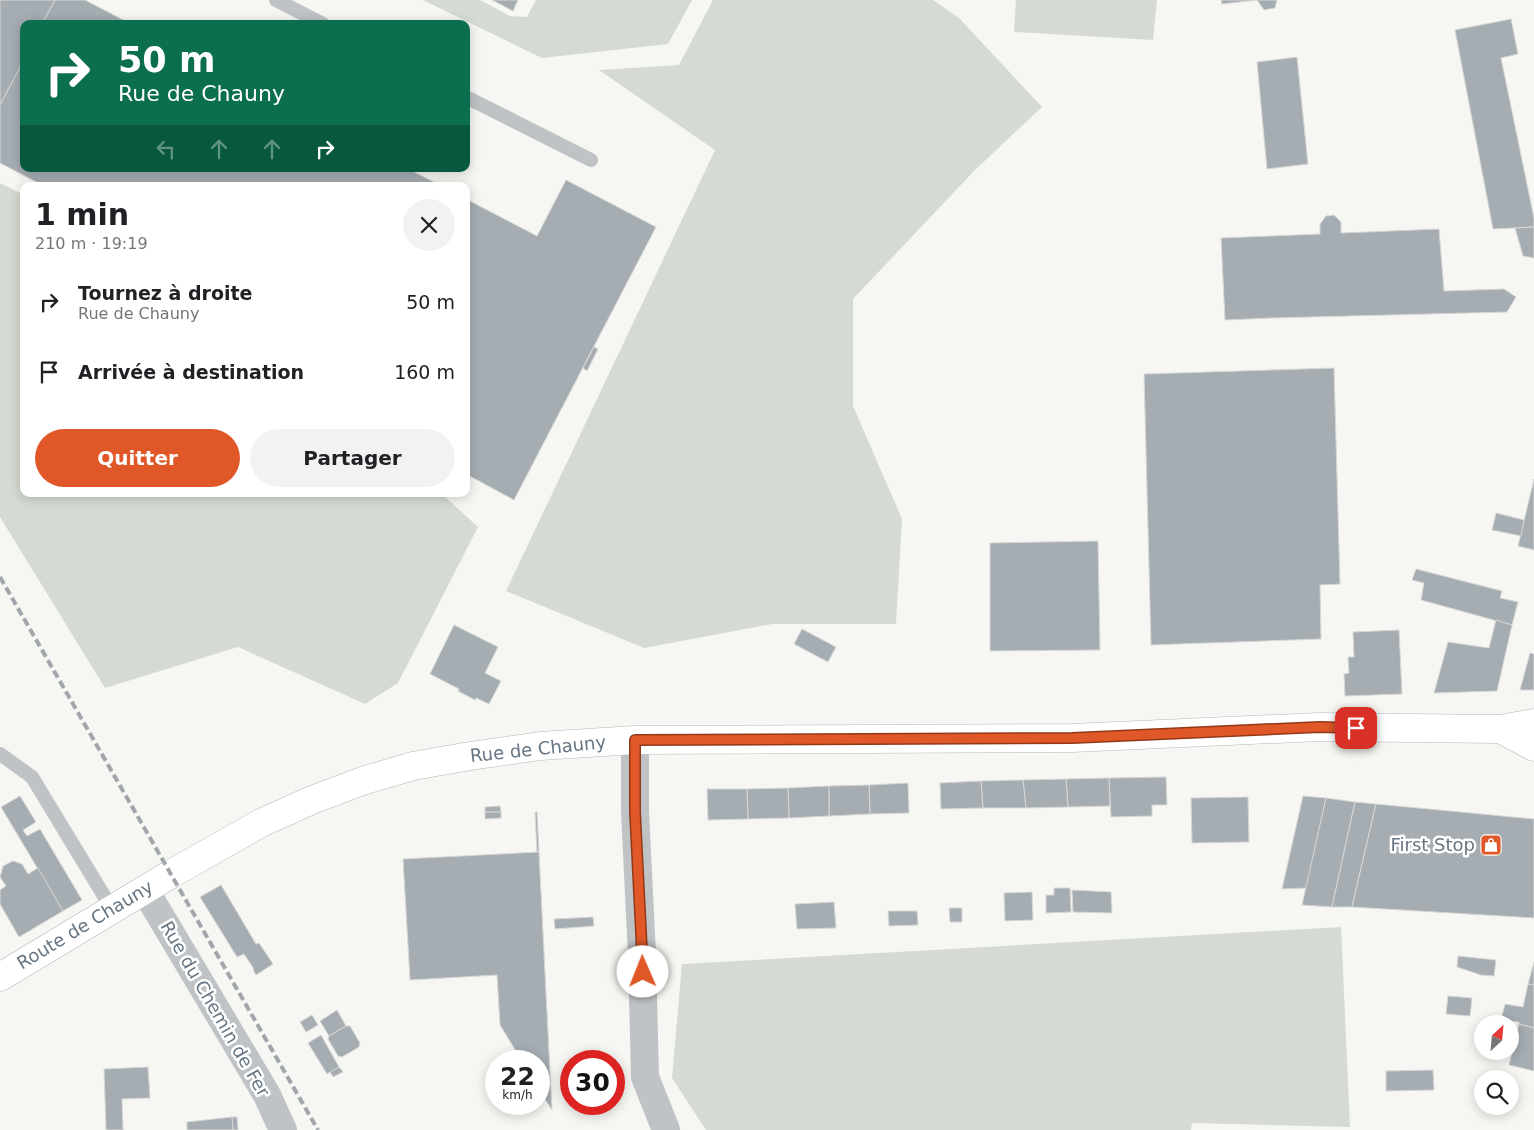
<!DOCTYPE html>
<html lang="fr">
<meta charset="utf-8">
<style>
body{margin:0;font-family:"DejaVu Sans",sans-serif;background:#f2f2f2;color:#202124;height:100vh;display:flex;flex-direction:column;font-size:19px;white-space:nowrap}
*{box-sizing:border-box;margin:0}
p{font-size:16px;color:#757577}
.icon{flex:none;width:28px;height:28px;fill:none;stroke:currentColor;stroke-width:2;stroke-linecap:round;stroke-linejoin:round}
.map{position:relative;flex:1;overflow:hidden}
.side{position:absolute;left:20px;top:182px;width:450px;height:315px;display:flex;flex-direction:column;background:#fff;border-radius:10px;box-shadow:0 2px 12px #0003}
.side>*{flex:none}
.hud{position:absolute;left:20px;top:20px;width:450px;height:152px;border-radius:10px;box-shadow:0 2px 12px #0003;background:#0b6e4f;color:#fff;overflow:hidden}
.needle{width:32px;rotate:26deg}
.fabs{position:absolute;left:1474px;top:1015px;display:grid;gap:10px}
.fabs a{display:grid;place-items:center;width:45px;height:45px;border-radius:50%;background:#fff;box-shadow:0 2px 12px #0003;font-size:25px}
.speed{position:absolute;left:485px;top:1050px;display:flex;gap:10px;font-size:25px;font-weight:700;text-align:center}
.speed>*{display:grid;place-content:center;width:65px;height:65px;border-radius:50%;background:#fff;box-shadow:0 2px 12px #0003;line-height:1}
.speed small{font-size:12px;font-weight:400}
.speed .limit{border:8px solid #d22;background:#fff;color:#111}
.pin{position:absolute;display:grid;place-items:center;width:42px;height:42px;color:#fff;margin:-21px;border-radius:10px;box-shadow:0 2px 8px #0006}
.me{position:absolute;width:55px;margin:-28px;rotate:359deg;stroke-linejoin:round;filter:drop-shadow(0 0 4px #0008)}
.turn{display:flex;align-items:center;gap:18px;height:105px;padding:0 15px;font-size:22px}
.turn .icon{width:65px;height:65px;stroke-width:2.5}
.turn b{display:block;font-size:35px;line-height:42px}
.lanes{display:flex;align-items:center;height:48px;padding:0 15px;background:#0003;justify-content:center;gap:25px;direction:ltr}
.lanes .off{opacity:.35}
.round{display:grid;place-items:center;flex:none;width:52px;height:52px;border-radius:26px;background:#f2f2f2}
.overview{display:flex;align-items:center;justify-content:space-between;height:85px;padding:0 15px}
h1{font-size:30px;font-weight:800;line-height:38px}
.action{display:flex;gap:10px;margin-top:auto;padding:10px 15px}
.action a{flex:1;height:58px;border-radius:30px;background:#e05728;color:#fff;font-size:20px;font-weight:800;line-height:58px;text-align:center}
.action a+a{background:#f2f2f2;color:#202124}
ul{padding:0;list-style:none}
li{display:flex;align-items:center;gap:15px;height:70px;padding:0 15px}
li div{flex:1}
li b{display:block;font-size:19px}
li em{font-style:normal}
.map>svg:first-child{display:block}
.green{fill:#d5dbd2}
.building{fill:#a5adb3;stroke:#d7d7d5}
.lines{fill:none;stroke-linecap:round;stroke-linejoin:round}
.secondary-casing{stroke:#b3b8bd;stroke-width:29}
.lane{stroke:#bfc3c6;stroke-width:14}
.street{stroke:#bfc3c6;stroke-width:28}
.secondary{stroke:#fff;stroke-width:28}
.rail{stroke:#a0a6ac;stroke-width:4;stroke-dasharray:8 4;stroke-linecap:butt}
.route-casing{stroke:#92391a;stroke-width:12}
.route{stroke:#e05728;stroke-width:9}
.labels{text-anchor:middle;stroke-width:5;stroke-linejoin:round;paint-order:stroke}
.street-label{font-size:18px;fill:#657583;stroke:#fff}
.poi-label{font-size:18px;fill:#657583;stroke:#fff;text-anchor:end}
</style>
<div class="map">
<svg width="1534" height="1130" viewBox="0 0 1534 1130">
<rect width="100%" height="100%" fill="#f6f6f2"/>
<g class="green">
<path d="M423,0H480L510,16L527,17L536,0H692L668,44L542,58Z"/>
<path d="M713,0H933L959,18L1042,107L975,170L853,299V406L902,519L896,624H772L644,648L506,591L715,150L599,70L679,65Z"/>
<path d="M1016,0H1157L1153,40L1014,32Z"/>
<path d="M0,183L24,195V494H442L478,527L398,683L365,704L238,647L105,688L0,517Z"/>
<path d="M1341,927L1350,1127L1192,1123L1191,1130H706L672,1078L682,964Z"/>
</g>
<g class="building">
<path d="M0,0H55L42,24H24V60L0,105Z"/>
<path d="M55,0H85L131,24H42Z"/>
<path d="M492,0H518L513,11Z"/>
<path d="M1221,0H1277L1275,8L1264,10L1257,0L1222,4Z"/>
<path d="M1511,19L1518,54L1501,58L1534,218V227L1493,229L1455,30Z"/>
<path d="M1297,57L1308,164L1267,169L1257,62Z"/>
<path d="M24,60V169H408L442,186H44L0,163V105Z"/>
<path d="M566,180L656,227L514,500L466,474V199L537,236Z"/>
<path d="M1334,215L1341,222V233L1439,229L1444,291L1504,289L1516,297L1507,312L1272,318L1225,320L1221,238L1320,234V224L1326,216Z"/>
<path d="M1534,227V258L1523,256L1515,228Z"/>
<path d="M594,347L598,349L587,371L583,368Z"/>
<path d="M1334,368L1340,584L1320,585L1321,639L1151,645L1144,374Z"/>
<path d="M1534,479V550L1518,546Z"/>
<path d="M1496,513L1524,520L1521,536L1492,530Z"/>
<path d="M1098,541L1100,650L990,651V543Z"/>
<path d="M1416,569L1502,591L1500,598L1518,602L1512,625L1421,600L1424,583L1412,580Z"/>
<path d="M1496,620L1512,625L1497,691L1434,693L1448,642L1489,648Z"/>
<path d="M454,625L498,647L485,673L501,681L489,704L476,698L475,700L458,691L459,689L430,674Z"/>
<path d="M802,629L836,647L828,662L794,644Z"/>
<path d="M1399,630L1402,694L1345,696L1344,674L1349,673L1348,657H1354L1353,632Z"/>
<path d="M1530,653L1534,654V690H1520Z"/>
<path d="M1166,777L1167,805H1152V816L1111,817L1109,778Z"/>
<path d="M1109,778L1110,806L1068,807L1066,779Z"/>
<path d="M1066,779L1068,807L1026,808L1023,780Z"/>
<path d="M1023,780L1026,808H983L981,781Z"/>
<path d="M981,781L983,808L941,809L940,783Z"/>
<path d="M908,783L909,813L870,814L869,785Z"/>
<path d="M869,785L870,814L829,816V786Z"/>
<path d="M829,786V816L789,818L788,788Z"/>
<path d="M788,788L789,818L748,819L747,789Z"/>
<path d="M707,789H747L748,819L708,820Z"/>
<path d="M20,796L36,822L23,830L27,836L40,829L82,900L63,911L1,807Z"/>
<path d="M1303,796L1326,798L1307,888L1282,889Z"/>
<path d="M1248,797L1249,842L1192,843L1191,798Z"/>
<path d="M1326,798L1355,802L1332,907L1302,905Z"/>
<path d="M1355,802L1376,804L1352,907H1332Z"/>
<path d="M1376,804L1534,819V918L1352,907Z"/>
<path d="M500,806L501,812H485V807Z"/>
<path d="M485,812H501V818L485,819Z"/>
<path d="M535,812H537L539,852H537Z"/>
<path d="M539,852L545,973L552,1110L539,1090V1061H522L500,1025L497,975L410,980L403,859Z"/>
<path d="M13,861L22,864L28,874L38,868L63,911L19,937L0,904V890L6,886L0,877L3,866Z"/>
<path d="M221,885L256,944L259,943L273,964L256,975L253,970L254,969L244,954L237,957L200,897Z"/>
<path d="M1054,888H1070L1071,912L1046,913V895H1054Z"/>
<path d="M1072,890L1111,892L1112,913L1073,912Z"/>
<path d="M1032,892L1033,920L1005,921L1004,893Z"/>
<path d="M834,902L836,928L797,929L795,904Z"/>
<path d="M949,908H962V922H950Z"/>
<path d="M888,911H917L918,925L889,926Z"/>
<path d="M593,917L594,926L555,929L554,919Z"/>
<path d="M1458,956L1496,960L1494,976L1481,975L1457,967Z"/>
<path d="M1534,962V985L1528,984Z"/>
<path d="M1528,984L1534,985V1028L1519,1024V1022L1501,1020L1505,1004L1523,1007Z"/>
<path d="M1448,996L1472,998L1470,1016L1446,1014Z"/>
<path d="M337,1010L346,1026L329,1036L320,1021Z"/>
<path d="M312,1015L318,1025L306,1032L300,1022Z"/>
<path d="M1519,1024L1534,1028V1071L1509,1065Z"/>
<path d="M346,1026H350L360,1043L359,1047L342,1057L338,1056L328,1039L329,1036Z"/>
<path d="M321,1035L339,1067L327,1074L308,1043Z"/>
<path d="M148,1067L150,1098L122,1099L123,1130H106L104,1069Z"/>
<path d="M339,1067L343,1072L333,1077L330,1072Z"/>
<path d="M1433,1070L1434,1090L1386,1091V1071Z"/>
<path d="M232,1117H237L238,1130H233Z"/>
<path d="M232,1117L233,1130H187V1122Z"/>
</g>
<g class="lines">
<g class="secondary-casing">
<g id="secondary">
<path d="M1500,729L1534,747"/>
<path d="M0,977L171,874L261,823L312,800L365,780L413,766L470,756L540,746L635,740L1072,738L1319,727L1500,729L1534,723"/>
</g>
</g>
<g class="lane">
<path d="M276,0L323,24"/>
<path d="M466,97L591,160"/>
<path d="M0,754L32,777L112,909"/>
</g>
<g class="street">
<path d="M635,740V812L642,955L645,1077L666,1130"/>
<path d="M145,890L267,1095L283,1130"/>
</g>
<use href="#secondary" class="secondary"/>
<path class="rail" d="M0,577L318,1130"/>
</g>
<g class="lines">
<g class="route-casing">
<path id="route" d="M643,972L635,812V740L1072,738L1320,727L1356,728"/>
</g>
<use href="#route" class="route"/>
</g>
<defs>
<g id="shop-square" transform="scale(1.125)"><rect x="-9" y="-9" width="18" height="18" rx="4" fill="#e05728" stroke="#fff"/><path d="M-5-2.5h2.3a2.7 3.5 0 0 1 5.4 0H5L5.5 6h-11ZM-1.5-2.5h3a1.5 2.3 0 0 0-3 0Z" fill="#fff"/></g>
</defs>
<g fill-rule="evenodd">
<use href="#shop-square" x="1491" y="845"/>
</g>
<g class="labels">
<g class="street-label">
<text transform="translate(538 749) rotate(-6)" y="6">Rue de Chauny</text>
<text transform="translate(85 925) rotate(-31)" y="6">Route de Chauny</text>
<text transform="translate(215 1009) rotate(60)" y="6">Rue du Chemin de Fer</text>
</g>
<g class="poi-label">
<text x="1475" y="851">First Stop</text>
</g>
</g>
</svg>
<div class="fabs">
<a><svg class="needle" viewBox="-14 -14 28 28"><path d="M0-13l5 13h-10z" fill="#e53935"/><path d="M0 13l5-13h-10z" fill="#757577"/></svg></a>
<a><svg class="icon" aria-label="search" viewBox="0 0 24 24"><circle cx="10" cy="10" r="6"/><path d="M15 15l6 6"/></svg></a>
</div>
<div class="speed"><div>22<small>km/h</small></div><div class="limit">30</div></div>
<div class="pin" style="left:1356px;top:728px;background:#d93025"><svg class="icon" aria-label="arrive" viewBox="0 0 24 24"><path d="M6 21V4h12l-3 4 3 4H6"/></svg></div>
<svg class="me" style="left:643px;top:972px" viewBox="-20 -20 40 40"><circle r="19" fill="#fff"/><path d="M0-13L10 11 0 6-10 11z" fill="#e05728"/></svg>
<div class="hud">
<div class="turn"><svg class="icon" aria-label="right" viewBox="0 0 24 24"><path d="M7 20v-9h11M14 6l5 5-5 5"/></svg><div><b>50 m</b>Rue de Chauny</div></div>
<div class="lanes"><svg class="icon off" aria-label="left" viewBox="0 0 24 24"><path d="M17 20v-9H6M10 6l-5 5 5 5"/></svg><svg class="icon off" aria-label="ahead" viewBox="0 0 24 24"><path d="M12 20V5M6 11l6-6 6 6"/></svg><svg class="icon off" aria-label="ahead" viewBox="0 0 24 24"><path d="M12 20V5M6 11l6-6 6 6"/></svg><svg class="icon" aria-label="right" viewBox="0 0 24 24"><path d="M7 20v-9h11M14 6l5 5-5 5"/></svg></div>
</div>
<section class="side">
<div class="overview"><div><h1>1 min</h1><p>210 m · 19:19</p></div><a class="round"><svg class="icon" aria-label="close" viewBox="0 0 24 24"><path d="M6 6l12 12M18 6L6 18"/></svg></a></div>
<ul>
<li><svg class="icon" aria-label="right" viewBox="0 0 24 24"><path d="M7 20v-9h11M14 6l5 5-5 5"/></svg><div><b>Tournez à droite</b><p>Rue de Chauny</p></div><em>50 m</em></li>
<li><svg class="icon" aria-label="arrive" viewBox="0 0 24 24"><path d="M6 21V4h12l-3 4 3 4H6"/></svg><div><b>Arrivée à destination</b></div><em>160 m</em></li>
</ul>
<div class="action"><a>Quitter</a><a>Partager</a></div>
</section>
</div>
